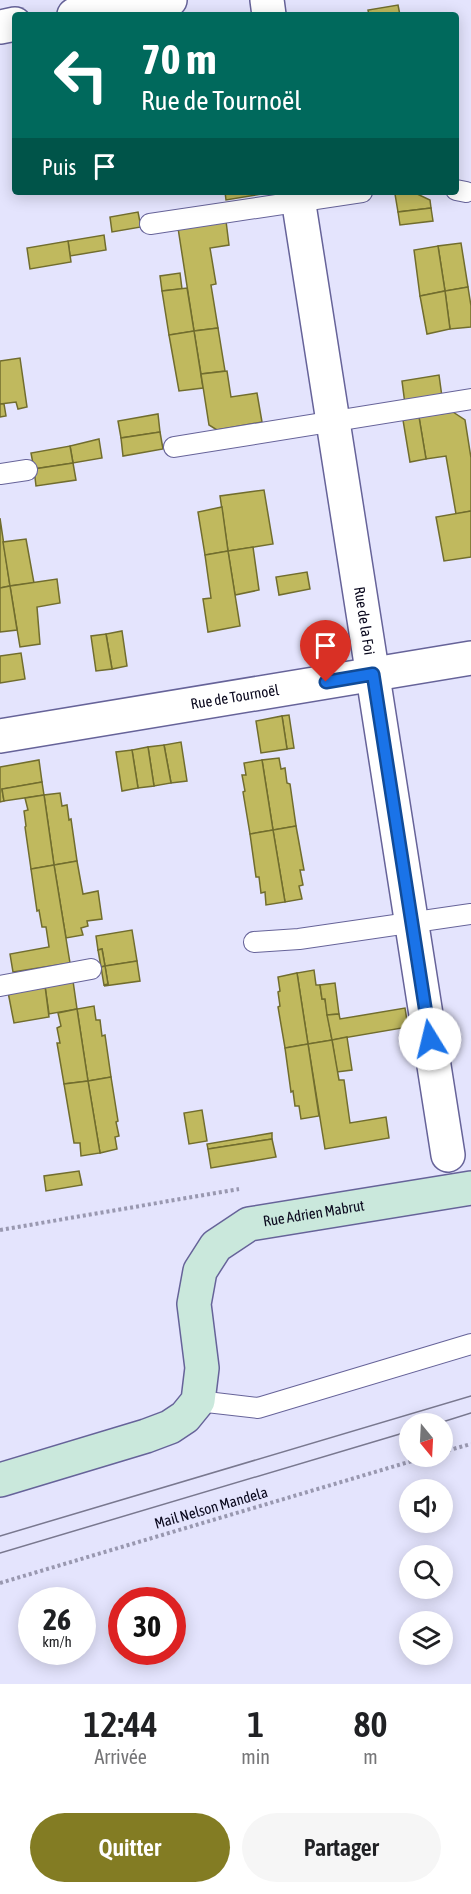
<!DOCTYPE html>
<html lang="fr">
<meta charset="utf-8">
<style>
body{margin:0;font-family:"Asap Condensed",sans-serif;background:#f6f6f6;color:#202124;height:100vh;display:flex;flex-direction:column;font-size:22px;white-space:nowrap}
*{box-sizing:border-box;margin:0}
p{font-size:20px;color:#757577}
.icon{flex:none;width:33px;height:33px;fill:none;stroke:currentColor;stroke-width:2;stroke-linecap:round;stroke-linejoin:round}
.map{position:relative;height:1684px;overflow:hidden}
.details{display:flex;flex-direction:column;background:#fff;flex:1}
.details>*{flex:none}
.guide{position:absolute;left:12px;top:12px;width:447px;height:183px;border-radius:6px;box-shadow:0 3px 15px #0003;background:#00695c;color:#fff;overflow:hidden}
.needle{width:39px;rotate:162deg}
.fabs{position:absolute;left:399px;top:1413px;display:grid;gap:12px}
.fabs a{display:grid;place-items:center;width:54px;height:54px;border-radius:50%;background:#fff;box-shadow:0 3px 15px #0003;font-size:30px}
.speed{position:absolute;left:18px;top:1587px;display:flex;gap:12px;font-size:30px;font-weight:700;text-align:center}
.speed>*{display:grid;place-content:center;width:78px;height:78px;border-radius:50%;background:#fff;box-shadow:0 3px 15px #0003;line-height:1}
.speed small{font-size:15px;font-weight:400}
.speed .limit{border:9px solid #d22;background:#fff;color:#111}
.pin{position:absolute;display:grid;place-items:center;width:51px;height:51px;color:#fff;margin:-62px -26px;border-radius:50% 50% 50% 0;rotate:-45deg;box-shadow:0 0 6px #0007}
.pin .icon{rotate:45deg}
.me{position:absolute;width:66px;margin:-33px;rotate:351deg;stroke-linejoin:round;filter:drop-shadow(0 0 4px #0008)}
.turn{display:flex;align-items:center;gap:21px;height:126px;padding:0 30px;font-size:27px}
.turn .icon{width:78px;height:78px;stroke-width:2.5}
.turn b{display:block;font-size:42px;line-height:51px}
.then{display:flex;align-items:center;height:57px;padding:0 30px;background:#0003;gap:12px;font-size:22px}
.eta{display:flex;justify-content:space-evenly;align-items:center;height:102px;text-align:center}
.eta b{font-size:36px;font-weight:600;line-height:42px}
.primary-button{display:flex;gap:12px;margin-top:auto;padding:12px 30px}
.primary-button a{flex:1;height:69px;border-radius:36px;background:#837c23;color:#fff;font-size:24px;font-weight:600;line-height:69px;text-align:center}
.primary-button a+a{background:#f6f6f6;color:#202124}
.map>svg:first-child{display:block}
.building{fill:#c0b95e;stroke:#716d2e;stroke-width:1.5}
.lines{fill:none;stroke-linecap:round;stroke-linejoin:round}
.lane-casing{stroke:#666399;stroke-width:22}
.street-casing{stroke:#666399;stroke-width:36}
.secondary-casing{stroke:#666399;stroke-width:36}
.path{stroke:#9998b0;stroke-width:4;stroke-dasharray:3 3;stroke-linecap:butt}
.lane{stroke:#fff;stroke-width:20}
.street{stroke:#fff;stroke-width:33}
.secondary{stroke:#cae8dc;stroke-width:33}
.tram{stroke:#79788f;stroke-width:1.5}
.route-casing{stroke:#114b97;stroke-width:15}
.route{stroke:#1a73e8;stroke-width:10}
.labels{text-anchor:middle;stroke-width:4.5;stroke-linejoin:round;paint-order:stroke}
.street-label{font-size:15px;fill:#0a081d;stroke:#e4e4fd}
</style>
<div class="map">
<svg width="471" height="1684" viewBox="0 0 471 1684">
<rect width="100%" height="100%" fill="#e4e4fd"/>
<g class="building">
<path d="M398,5L400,15H369L368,10Z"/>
<path d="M225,192H261L262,194L226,200Z"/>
<path d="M405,192H413L430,200L431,208L398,212L395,194Z"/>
<path d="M431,208L433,221L400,225L398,212Z"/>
<path d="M138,212L141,227L112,232L110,217Z"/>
<path d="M226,221L229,245L210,248L216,284L211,285L218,328L194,331L178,228Z"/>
<path d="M104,235L106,250L70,256L68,241Z"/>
<path d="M68,241L71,262L30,269L27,248Z"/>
<path d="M461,243L468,287L445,291L438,246Z"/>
<path d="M438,246L445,291L420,296L414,250Z"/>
<path d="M180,273L182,289L162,291L160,276Z"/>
<path d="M468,287L471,306V327L450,329L445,291Z"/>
<path d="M187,288L194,331L169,335L162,291Z"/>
<path d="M445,291L450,329L427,334L420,296Z"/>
<path d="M218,328L225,371L201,374L194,331Z"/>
<path d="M194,331L203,388L179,391L169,335Z"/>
<path d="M20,358L27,407L18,409L16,402L0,404V361Z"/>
<path d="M227,371L231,397L257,393L262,422L217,430L209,425L201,374Z"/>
<path d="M439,375L442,397L405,404L402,381Z"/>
<path d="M0,404H4L6,416L0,417Z"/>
<path d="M453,412L465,420L471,458V511L456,514L446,456L426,459L419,417Z"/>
<path d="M158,414L160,432L121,438L118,421Z"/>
<path d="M419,417L426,459L410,462L403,420Z"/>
<path d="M160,432L163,449L123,456L121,438Z"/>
<path d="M99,439L102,458L73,463L70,446Z"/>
<path d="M70,446L73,463L34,469L31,453Z"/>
<path d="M73,463L76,480L36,486L34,469Z"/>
<path d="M264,490L273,544L228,551L220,496Z"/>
<path d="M222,507L228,551L205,555L198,512Z"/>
<path d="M471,511V557L444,561L436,517Z"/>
<path d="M0,518L10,586L0,588Z"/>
<path d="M26,539L34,583L10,586L3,542Z"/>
<path d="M253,547L259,590L235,595L228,551Z"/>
<path d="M228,551L240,626L208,632L203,599L211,598L205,555Z"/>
<path d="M307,572L310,589L279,595L276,577Z"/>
<path d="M57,579L60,603L37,607L40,644L20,647L10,586Z"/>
<path d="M10,586L17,630L0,632V588Z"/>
<path d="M122,631L127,666L112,669L106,634Z"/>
<path d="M106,634L112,669L96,671L91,636Z"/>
<path d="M21,653L25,679L0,683V656Z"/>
<path d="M289,715L294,748L287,749L282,716Z"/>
<path d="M282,716L287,749L261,753L256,721Z"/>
<path d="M181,742L187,781L171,783L164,745Z"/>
<path d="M164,745L171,783L154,786L148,747Z"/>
<path d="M148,747L154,786L138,788L132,750Z"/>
<path d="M132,750L138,788L122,791L116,752Z"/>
<path d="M279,758L281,769L285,768L287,783L290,784L296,826L273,830L262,760Z"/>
<path d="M39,760L42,782L2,789L4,801L0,802V767Z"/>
<path d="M262,760L273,830L250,834L243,792L245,791L242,775H246L244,763Z"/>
<path d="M42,782L44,795L4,801L2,789Z"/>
<path d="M60,793L62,806L67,805L69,820L71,819L77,861L54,865L44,795Z"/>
<path d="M44,795L54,865L31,869L25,827L26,826L24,811L28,810L25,798Z"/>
<path d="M296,826L304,870H300L303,885L299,886L302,899L285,902L273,830Z"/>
<path d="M273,830L285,902L266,905L265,892L261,893L259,877H256L250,834Z"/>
<path d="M77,861L83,894L98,891L102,919L87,921L88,926L81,928L83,935L66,938L54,865Z"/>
<path d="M54,865L70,963L13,972L10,954L49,947L46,927H42L39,910L37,911L31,869Z"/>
<path d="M132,930L137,961L105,966L102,949L98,950L96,936Z"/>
<path d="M102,949L105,966L101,967L98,950Z"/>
<path d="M137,961L140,981L104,986L108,984L105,966Z"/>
<path d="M105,966L108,984L104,985L101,967Z"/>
<path d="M314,970L316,985H320L322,999H325L332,1040L308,1044L297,973Z"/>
<path d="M297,973L308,1044L285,1048L278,1007L280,1006L278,992L280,991L278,977Z"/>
<path d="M73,981L77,1009L49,1014L45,986Z"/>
<path d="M335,983L339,1014L327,1015L325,999H322L320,985Z"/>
<path d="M45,986L49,1017L14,1023L8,992Z"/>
<path d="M94,1006L96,1020H100L102,1036L105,1035L111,1077L88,1081L77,1009Z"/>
<path d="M405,1008L408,1027L332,1040L327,1015L339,1014L340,1019Z"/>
<path d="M77,1009L88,1081L64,1084L57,1043H60L57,1028L61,1026L58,1013Z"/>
<path d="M347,1037L352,1070L337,1072L332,1040Z"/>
<path d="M332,1040L339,1080H344L350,1123L386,1117L389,1138L325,1149L308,1044Z"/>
<path d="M308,1044L319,1116L301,1119L299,1106H295L293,1091L291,1092L285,1048Z"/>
<path d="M111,1077L118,1121L116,1122L119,1136L115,1137L117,1149L100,1153L88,1081Z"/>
<path d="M88,1081L100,1153L81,1156L80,1143H74L64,1084Z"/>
<path d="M202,1110L207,1141L189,1144L184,1113Z"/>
<path d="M272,1133V1139L208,1149L207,1144Z"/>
<path d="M272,1139L276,1157L211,1168L208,1149Z"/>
<path d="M79,1171L82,1185L46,1191L44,1176Z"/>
</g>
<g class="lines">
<g class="lane-casing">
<g id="lane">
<path d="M456,190L466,192"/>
<path d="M150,224L362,192"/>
<path d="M174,447L471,399"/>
<path d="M0,474L27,470"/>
<path d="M254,942L299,939L471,914"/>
<path d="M0,986L91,969"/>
<path d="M198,1401L258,1408L471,1344"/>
</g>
</g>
<g class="street-casing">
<g id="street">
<path d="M267,0L269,15"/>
<path d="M74,15L170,0"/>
<path d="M0,27L15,24"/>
<path id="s1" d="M297,192L448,1155"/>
<path id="s2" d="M0,736L471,658"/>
</g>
</g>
<g class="secondary-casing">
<g id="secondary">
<path id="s3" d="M0,1480L146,1436L170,1427L185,1417L198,1401L202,1368L194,1304L200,1271L216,1246L249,1224L471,1188"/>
</g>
</g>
<g class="path">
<path d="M0,1230L239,1189"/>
<path d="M442,1452L471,1444"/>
<path d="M0,1583L429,1456"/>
</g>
<use href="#lane" class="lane"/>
<use href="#street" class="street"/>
<use href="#secondary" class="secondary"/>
<g class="tram">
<path d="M436,1424L471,1413"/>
<path d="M0,1536L471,1396"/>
<path d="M0,1553L410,1431"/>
</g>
</g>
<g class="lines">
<g class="route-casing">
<path id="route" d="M326,682L373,674L430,1039"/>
</g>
<use href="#route" class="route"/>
</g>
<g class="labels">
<g class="street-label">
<text dy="5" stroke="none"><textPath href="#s1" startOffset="434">Rue de la Foi</textPath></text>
<text dy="5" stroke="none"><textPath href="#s2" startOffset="238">Rue de Tournoël</textPath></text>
<text dy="5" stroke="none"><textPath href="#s3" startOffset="483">Rue Adrien Mabrut</textPath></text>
<text transform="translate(211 1508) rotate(-16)" y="5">Mail Nelson Mandela</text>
</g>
</g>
</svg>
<div class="fabs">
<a><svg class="needle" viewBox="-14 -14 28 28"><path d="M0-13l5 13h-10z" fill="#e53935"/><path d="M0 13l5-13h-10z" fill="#757577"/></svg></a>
<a><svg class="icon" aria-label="sound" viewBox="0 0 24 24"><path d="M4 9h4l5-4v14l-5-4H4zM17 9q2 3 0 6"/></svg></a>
<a><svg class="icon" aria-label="search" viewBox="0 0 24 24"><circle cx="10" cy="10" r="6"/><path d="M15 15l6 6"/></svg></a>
<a><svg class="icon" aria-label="layers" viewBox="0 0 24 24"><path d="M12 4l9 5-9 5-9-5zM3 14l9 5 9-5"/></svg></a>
</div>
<div class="speed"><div>26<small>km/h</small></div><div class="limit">30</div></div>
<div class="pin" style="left:326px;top:682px;background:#d93025"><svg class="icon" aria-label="arrive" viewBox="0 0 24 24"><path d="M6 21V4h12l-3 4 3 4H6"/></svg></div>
<svg class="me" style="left:430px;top:1039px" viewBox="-20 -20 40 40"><circle r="19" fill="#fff"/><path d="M0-13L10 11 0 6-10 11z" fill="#1a73e8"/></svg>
<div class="guide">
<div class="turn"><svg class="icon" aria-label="left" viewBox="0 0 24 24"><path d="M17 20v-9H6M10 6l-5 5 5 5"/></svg><div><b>70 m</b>Rue de Tournoël</div></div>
<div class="then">Puis<svg class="icon" aria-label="arrive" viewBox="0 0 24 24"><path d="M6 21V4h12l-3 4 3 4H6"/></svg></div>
</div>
</div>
<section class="details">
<div class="eta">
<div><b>12:44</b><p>Arrivée</p></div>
<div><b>1</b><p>min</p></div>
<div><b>80</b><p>m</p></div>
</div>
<div class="primary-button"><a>Quitter</a><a>Partager</a></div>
</section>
